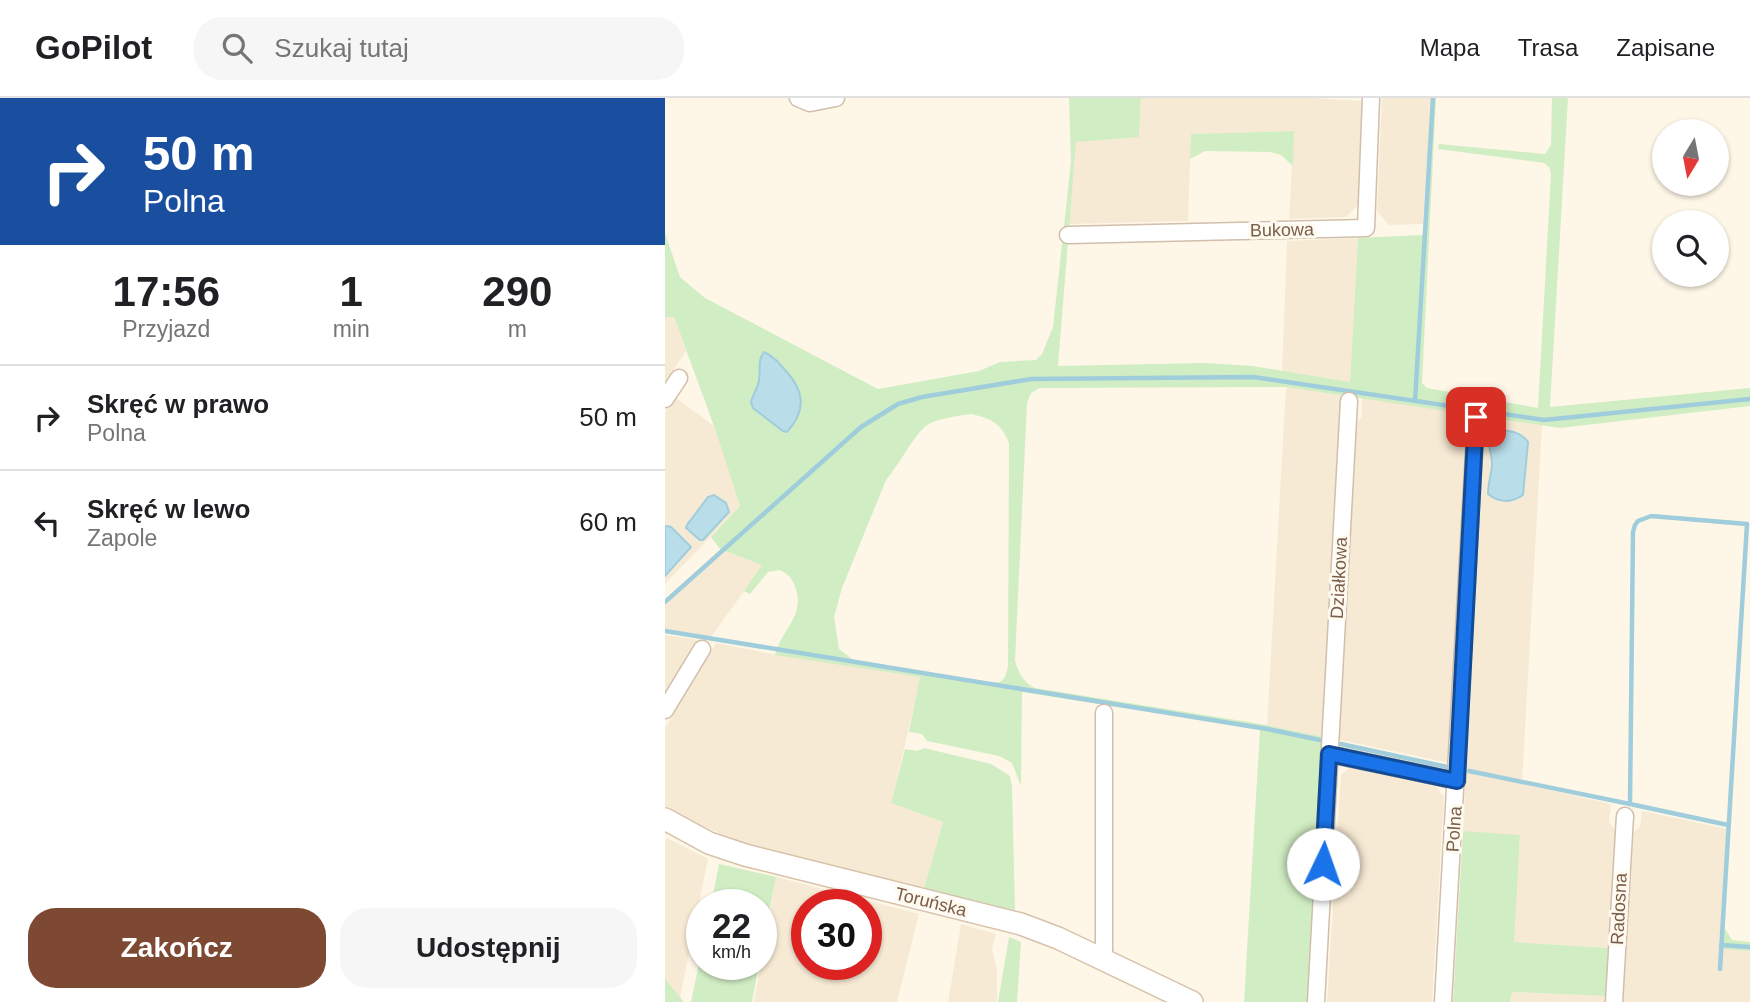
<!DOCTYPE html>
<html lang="pl">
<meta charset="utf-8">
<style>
body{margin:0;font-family:Helvetica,sans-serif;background:#f6f6f6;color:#202124;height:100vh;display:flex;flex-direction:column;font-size:26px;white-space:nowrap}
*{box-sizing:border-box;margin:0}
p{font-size:23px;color:#757577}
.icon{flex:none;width:38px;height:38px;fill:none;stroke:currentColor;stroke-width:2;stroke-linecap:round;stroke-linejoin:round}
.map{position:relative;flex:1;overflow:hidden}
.drawer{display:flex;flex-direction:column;background:#fff;width:665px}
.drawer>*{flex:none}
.guide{background:#1a4fa0;color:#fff;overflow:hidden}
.needle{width:46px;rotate:190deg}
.tools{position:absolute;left:987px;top:21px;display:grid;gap:14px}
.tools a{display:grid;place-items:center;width:77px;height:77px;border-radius:50%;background:#fff;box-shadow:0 2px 5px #0004;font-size:35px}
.speed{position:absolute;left:21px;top:791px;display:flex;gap:14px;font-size:35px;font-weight:700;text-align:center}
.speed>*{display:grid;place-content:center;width:91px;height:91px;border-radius:50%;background:#fff;box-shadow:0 2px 5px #0004;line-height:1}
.speed small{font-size:18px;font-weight:400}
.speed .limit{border:10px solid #d22;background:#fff;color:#111}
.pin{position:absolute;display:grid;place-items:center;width:60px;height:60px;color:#fff;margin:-30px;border-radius:14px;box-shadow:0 4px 10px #0006}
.me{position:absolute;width:77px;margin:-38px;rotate:3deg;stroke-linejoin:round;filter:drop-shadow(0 0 5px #0008)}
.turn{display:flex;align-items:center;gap:24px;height:147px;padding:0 28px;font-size:32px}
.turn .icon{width:91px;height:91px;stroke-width:2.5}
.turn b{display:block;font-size:49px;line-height:60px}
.eta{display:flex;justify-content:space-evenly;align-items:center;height:119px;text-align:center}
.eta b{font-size:42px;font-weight:700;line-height:49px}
.action{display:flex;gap:14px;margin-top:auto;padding:14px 28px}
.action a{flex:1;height:80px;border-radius:28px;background:#7e4932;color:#fff;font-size:28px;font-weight:700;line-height:80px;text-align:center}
.action a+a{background:#f6f6f6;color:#202124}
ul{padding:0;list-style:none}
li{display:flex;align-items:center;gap:21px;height:105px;padding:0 28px;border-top:2px solid #e0e0e0}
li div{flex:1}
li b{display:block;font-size:26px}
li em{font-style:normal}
header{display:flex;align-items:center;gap:42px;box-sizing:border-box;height:98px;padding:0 35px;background:#fff;border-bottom:2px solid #e0e0e0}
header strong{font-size:33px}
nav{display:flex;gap:38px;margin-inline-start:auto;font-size:24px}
.search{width:490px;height:63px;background:#f6f6f6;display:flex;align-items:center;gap:18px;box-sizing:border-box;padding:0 24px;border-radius:28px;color:#757577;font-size:26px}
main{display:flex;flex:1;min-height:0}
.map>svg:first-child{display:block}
.residential{fill:#f6ead4;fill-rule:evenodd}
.green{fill:#d1edc3;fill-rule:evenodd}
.water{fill:#b9dee9;stroke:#9fcddc;stroke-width:2}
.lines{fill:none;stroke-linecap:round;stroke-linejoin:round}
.stream{stroke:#9fcddc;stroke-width:4.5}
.street-casing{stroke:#d1bfab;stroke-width:19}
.secondary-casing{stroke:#d7c2ab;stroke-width:24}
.street{stroke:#fff;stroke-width:16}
.secondary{stroke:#fff;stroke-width:21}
.route-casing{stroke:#114b97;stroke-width:18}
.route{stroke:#1a73e8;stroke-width:12}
.labels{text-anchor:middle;stroke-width:6;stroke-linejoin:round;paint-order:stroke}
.street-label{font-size:18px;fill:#7a5e49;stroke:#fffaef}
</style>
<header>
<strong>GoPilot</strong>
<div class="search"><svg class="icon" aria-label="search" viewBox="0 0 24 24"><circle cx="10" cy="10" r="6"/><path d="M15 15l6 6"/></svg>Szukaj tutaj</div>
<nav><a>Mapa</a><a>Trasa</a><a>Zapisane</a></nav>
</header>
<main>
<section class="drawer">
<div class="guide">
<div class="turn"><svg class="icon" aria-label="right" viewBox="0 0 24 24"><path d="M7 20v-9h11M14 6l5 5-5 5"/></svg><div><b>50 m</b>Polna</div></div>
</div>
<div class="eta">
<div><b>17:56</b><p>Przyjazd</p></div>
<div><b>1</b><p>min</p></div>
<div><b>290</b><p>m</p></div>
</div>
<ul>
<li><svg class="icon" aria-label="right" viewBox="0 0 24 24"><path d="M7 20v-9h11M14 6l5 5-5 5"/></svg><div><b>Skręć w prawo</b><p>Polna</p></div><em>50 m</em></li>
<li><svg class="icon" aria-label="left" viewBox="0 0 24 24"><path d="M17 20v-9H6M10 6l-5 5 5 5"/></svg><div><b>Skręć w lewo</b><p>Zapole</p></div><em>60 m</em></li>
</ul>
<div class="action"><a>Zakończ</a><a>Udostępnij</a></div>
</section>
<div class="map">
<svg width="1085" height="904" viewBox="0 0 1085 904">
<rect width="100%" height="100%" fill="#fef7e7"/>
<g class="residential">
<path d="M476,0H650L697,3L693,107L681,119L624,121L629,33L526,36L523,123L404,126L411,43L474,39Z"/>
<path d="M717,0H766L758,126L724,127L712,113Z"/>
<path d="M693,140L685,284L617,273L622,143Z"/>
<path d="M0,219H9L21,253L0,284Z"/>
<path d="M621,289L678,297L658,639L602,627Z"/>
<path d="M10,299L49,328L75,408L0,486V315Z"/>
<path d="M697,300L797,314L796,334L801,342L785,665L675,642L672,639L690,327L697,319Z"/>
<path d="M815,317L877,327L857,686L946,706L944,724L951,733L943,850L848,844L855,738L798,733Z"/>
<path d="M55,451L98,467L46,539L0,532V508Z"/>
<path d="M0,537L34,542L0,598Z"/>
<path d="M51,545L113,557L256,579L226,705L278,724L259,791L77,745L15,718L0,708V630Z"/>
<path d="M684,670L771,689L779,699L767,904H662L676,677Z"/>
<path d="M977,713L1063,731L1058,850L1085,853V904H957L968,735L975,729Z"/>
<path d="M2,740L43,761L15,900L0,881V742Z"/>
<path d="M111,779L254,816L232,904H89ZM142,807H201V866H142Z"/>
<path d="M296,826L331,836L327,851L332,872V904H283Z"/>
<path d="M846,894L941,898V904H846Z"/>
</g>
<g class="green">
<path d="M404,0H476L474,39L411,44L393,268L540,265L588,268L685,284L693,140L758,137L766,0H771L757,285L762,290L873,310L886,75L884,69L879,65L773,51L774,46L880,56L886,47L887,0H903L885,309L1085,290V308L895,330L621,289L375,290L366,295L362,305L350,563C354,575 358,584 370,590L602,627L658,639L643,904H579L595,631L357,594L356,688L347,665L334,658L262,643L257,636L244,634L255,579L110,557C117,530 141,518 130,488C126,479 124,477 115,472L103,474L85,496L79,493L97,467L55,451L46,439L75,408L49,328L9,219H0V135L15,179L40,200L213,291L314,273L335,264L371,262L377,256L388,229L406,64ZM306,316C327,321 336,325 344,345L343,569L340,579L335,584H314L187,561L174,551L169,519L177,490L221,382C232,370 251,334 262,327C275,320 292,318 306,316Z"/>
<path d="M629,33L628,68L616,57L605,54L540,53L525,61L526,36Z"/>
<path d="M259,650L326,666L345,678L347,689L350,812L259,791L278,724L226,705L240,651L253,653Z"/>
<path d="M798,733L855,737L849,844L943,850L941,898L847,894L845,904H788Z"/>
<path d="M54,766L111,779L96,856V807H46Z"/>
<path d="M1059,829L1067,842L1085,844V853L1058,851Z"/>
<path d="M344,839L356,844L352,904H333Z"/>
<path d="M37,851V866H94L87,904H26Z"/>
<path d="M0,881L19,904H0Z"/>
</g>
<g class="water">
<path d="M99,254C108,258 114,265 121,273C139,293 142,312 122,334L118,333L88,310L86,304C88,296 93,290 94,282C96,271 92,263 99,254Z"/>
<path d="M835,332C846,333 856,334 863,344L858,397C847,405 834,405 823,396C823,386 826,377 827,368C828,355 820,347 826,334Z"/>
<path d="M49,397L61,405L64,414L38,442H35L21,430L22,427L43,399Z"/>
<path d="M0,428L6,429L26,449L0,478Z"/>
</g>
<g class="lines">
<g class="stream">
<path d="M750,303L768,0"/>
<path d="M0,504L196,329L233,306L257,299L366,281L588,279L879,322L1085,301"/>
<path d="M0,533L602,631L655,642"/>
<path d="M676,646L787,670"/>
<path d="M804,673L965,706"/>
<path d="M1056,847L1085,849"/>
<path d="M1055,871L1082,426L986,418L973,423L970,427L968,434L965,706L1063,727"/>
</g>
<g class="street-casing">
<g id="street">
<path d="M133,0L145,5L171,0"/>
<path d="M403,137L701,130L706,0"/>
<path d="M0,301L14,280"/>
<path d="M0,612L37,551"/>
<path d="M439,615V862"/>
<path d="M664,656L792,683"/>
<path d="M651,904L684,303"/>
<path d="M778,904L811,319"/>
<path d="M949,904L960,718"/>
</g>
</g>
<g class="secondary-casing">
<path id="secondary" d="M0,721L44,745L80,757L356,826L393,840L527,904"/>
</g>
<use href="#street" class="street"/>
<use href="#secondary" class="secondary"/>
</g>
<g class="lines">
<g class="route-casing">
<path id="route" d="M658,766L664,656L792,683L811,319"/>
</g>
<use href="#route" class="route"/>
</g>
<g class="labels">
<g class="street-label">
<text transform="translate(617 132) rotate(-1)" y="6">Bukowa</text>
<text transform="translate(674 480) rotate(-87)" y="6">Działkowa</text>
<text transform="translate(789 731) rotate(-86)" y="6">Polna</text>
<text transform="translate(266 804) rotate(14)" y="6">Toruńska</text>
<text transform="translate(954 811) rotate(-87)" y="6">Radosna</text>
</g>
</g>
</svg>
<div class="tools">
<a><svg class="needle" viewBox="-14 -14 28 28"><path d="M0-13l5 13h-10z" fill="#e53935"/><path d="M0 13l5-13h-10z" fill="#757577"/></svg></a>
<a><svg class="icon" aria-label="search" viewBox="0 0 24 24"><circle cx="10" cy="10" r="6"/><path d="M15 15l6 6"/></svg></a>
</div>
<div class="speed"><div>22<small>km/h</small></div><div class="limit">30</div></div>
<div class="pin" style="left:811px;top:319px;background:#d93025"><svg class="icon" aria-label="arrive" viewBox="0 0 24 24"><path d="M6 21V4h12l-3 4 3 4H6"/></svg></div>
<svg class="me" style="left:658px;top:766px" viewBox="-20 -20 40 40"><circle r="19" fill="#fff"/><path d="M0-13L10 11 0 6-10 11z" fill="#1a73e8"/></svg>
</div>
</main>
